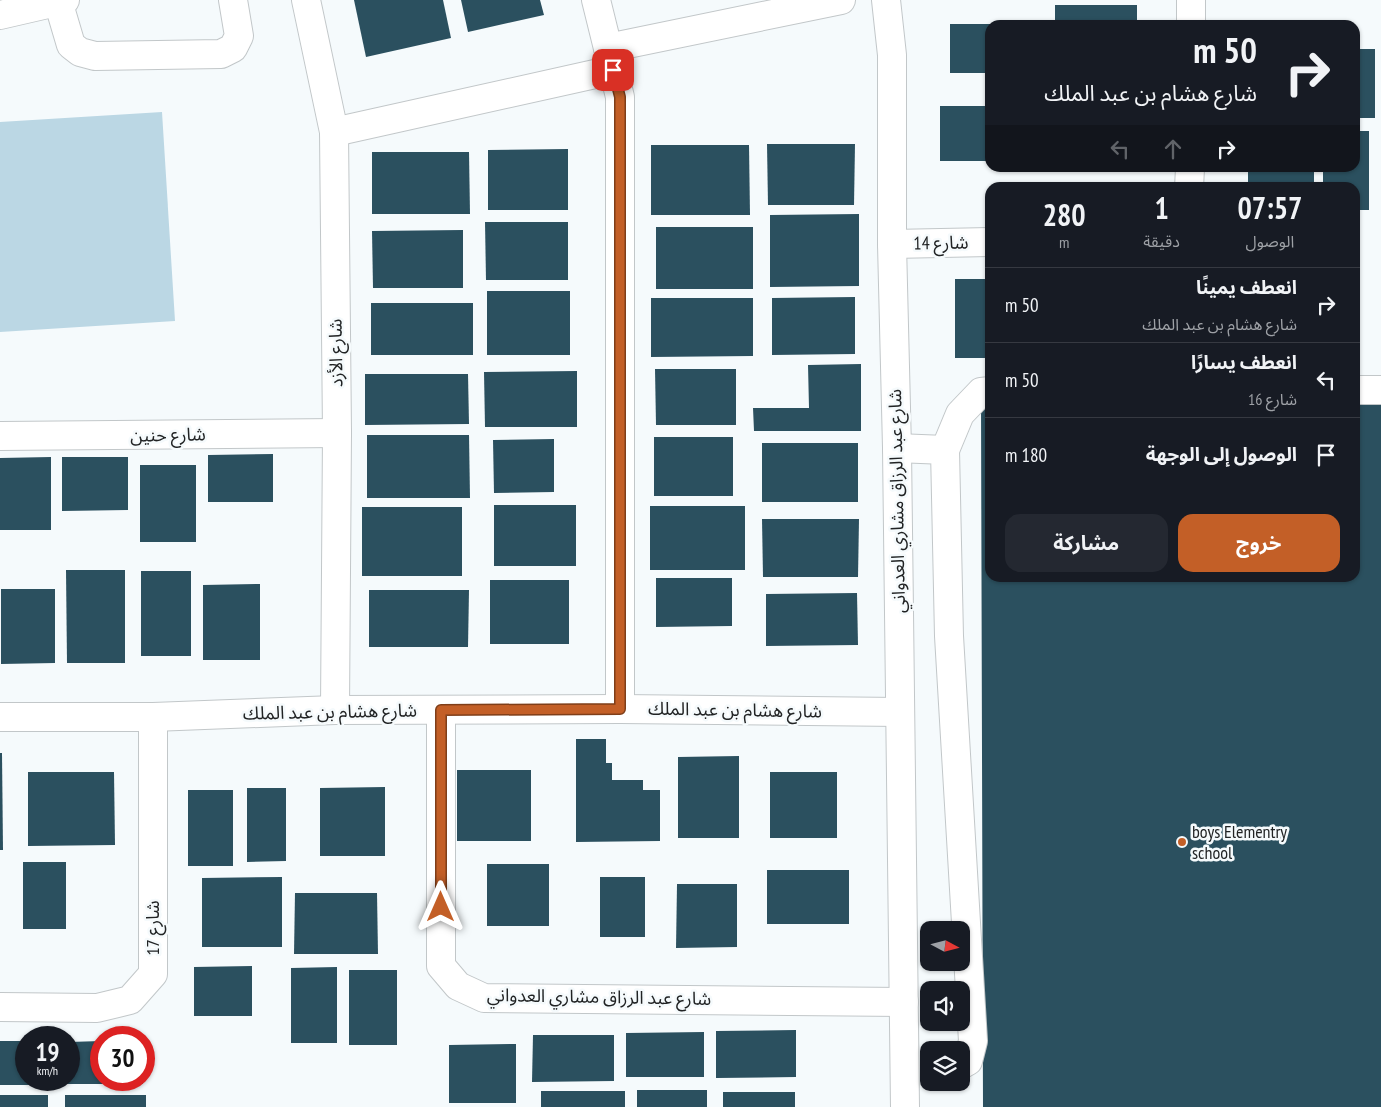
<!DOCTYPE html>
<html lang="ar">
<meta charset="utf-8">
<style>
body{margin:0;font-family:"PT Sans Narrow","Noto Sans Arabic",sans-serif;background:#242831;color:#f1f3f6;direction:rtl;height:100vh;display:flex;flex-direction:column;font-size:19px;white-space:nowrap}
*{box-sizing:border-box;margin:0}
p{font-size:16px;color:#9ea1a6}
.icon{flex:none;width:28px;height:28px;fill:none;stroke:currentColor;stroke-width:2;stroke-linecap:round;stroke-linejoin:round}
.map{position:relative;flex:1;overflow:hidden;direction:ltr}
.panel{position:absolute;left:985px;top:182px;width:375px;height:400px;display:flex;flex-direction:column;background:#171b24;border-radius:15px;box-shadow:0 1px 4px #0004;direction:rtl}
.panel>*{flex:none}
.banner{position:absolute;left:985px;top:20px;width:375px;height:152px;border-radius:15px;box-shadow:0 1px 4px #0004;direction:rtl;background:#171b24;color:#f1f3f6;overflow:hidden}
.needle{width:32px;rotate:97deg}
.fabs{position:absolute;left:920px;top:921px;display:grid;gap:10px}
.fabs a{display:grid;place-items:center;width:50px;height:50px;border-radius:10px;background:#171b24;box-shadow:0 1px 4px #0004;font-size:25px}
.speed{position:absolute;left:15px;top:1026px;display:flex;gap:10px;font-size:25px;font-weight:700;text-align:center}
.speed>*{display:grid;place-content:center;width:65px;height:65px;border-radius:50%;background:#171b24;box-shadow:0 1px 4px #0004;line-height:1}
.speed small{font-size:12px;font-weight:400}
.speed .limit{border:8px solid #d22;background:#fff;color:#111}
.pin{position:absolute;display:grid;place-items:center;width:42px;height:42px;color:#fff;margin:-21px;border-radius:10px;box-shadow:0 2px 8px #0006}
.me{position:absolute;width:55px;margin:-28px;rotate:0deg;stroke-linejoin:round;filter:drop-shadow(0 0 4px #0008)}
.turn{display:flex;align-items:center;gap:18px;height:105px;padding:0 20px;font-size:22px}
.turn .icon{width:65px;height:65px;stroke-width:2.5}
.turn b{display:block;font-size:35px;line-height:42px}
.lanes{display:flex;align-items:center;height:48px;padding:0 20px;background:#0003;justify-content:center;gap:25px;direction:ltr}
.lanes .off{opacity:.35}
.eta{display:flex;justify-content:space-evenly;align-items:center;height:85px;text-align:center}
.eta b{font-size:30px;font-weight:700;line-height:35px}
.primary-button{display:flex;gap:10px;margin-top:auto;padding:10px 20px}
.primary-button a{flex:1;height:58px;border-radius:15px;background:#c35f27;color:#fff;font-size:20px;font-weight:700;line-height:58px;text-align:center}
.primary-button a+a{background:#242831;color:#f1f3f6}
ul{padding:0;list-style:none}
li{display:flex;align-items:center;gap:15px;height:75px;padding:0 20px;border-top:1px solid #363941}
li div{flex:1}
li b{display:block;font-size:19px}
li em{font-style:normal}
.map>svg:first-child{display:block}
.green{fill:#bbd7e4}
.building{fill:#2b505f}
.lines{fill:none;stroke-linecap:round;stroke-linejoin:round}
.minor-casing{stroke:#c2c7c9;stroke-width:30}
.minor{stroke:#fff;stroke-width:28}
.route-casing{stroke:#7f3e19;stroke-width:12}
.route{stroke:#c35f27;stroke-width:9}
.poi-dot{fill:#c35f27;stroke:#f5fafc;stroke-width:2}
.labels{text-anchor:middle;stroke-width:5;stroke-linejoin:round;paint-order:stroke}
.street-label{font-size:18px;fill:#212324;stroke:#f5fafc}
.poi-label{font-size:18px;fill:#212324;stroke:#f5fafc;text-anchor:start}
</style>
<div class="map">
<svg width="1381" height="1107" viewBox="0 0 1381 1107">
<rect width="100%" height="100%" fill="#f5fafc"/>
<path class="green" d="M162,112L175,321L0,332V122Z"/>
<g class="building">
<path d="M354,0H443L451,38L366,57Z"/>
<path d="M461,0H540L544,15L468,32Z"/>
<rect x="1055" y="5" width="82" height="20"/>
<rect x="950" y="24" width="40" height="49"/>
<rect x="1355" y="49" width="20" height="69"/>
<rect x="940" y="106" width="50" height="55"/>
<path d="M1355,131H1369V210H1355V188H1323V168H1355Z"/>
<path d="M767,144H855L854,205H768Z"/>
<path d="M651,145H749L750,215H651Z"/>
<path d="M568,149V210H488V150Z"/>
<path d="M372,152H469L470,214H372Z"/>
<rect x="1248" y="168" width="66" height="20"/>
<path d="M859,214V286L770,287V215Z"/>
<path d="M485,222H568V280H486Z"/>
<rect x="656" y="227" width="97" height="62"/>
<rect x="1355" y="227" width="4" height="63"/>
<path d="M463,230V288H373L372,231Z"/>
<rect x="955" y="279" width="35" height="79"/>
<rect x="487" y="291" width="83" height="64"/>
<path d="M855,297V354L772,355V298Z"/>
<path d="M651,298H753V356L651,357Z"/>
<rect x="371" y="303" width="102" height="52"/>
<path d="M861,364V431H754L753,408H809L808,365Z"/>
<path d="M655,369H736V425H656Z"/>
<path d="M577,371V427H485L484,372Z"/>
<path d="M365,374H468L469,424L365,425Z"/>
<path d="M981,400H990V578H1355V404H1381V1107H983Z"/>
<path d="M367,435H469L470,498H367Z"/>
<rect x="654" y="437" width="79" height="59"/>
<path d="M554,439V492L494,493L493,440Z"/>
<rect x="762" y="443" width="96" height="59"/>
<path d="M273,454V502H208V455Z"/>
<path d="M51,457V530H0V458Z"/>
<path d="M62,457H128V510L62,511Z"/>
<rect x="140" y="465" width="56" height="77"/>
<rect x="494" y="505" width="82" height="61"/>
<rect x="650" y="506" width="95" height="64"/>
<rect x="362" y="507" width="100" height="69"/>
<path d="M762,519H859L858,577H763Z"/>
<path d="M66,570H125V663H67Z"/>
<rect x="141" y="571" width="50" height="85"/>
<path d="M656,578H732V626L656,627Z"/>
<rect x="490" y="580" width="79" height="64"/>
<path d="M260,584V660H203V585Z"/>
<path d="M1,589H55V663L1,664Z"/>
<path d="M369,590H469L468,647H369Z"/>
<path d="M857,593L858,645L766,646V594Z"/>
<path d="M576,739H606V763H612V780H643V790H660V841L576,842Z"/>
<path d="M0,753H2L3,850H0Z"/>
<path d="M739,756V838H678V757Z"/>
<rect x="457" y="770" width="74" height="71"/>
<path d="M28,772H114L115,845L28,846Z"/>
<rect x="770" y="772" width="67" height="66"/>
<path d="M385,787V856H320V788Z"/>
<path d="M247,788H286V861L247,862Z"/>
<rect x="188" y="790" width="45" height="76"/>
<rect x="23" y="862" width="43" height="67"/>
<rect x="487" y="864" width="62" height="62"/>
<rect x="767" y="870" width="82" height="54"/>
<path d="M282,877V947H202V878Z"/>
<rect x="600" y="877" width="45" height="60"/>
<path d="M677,884H737V947L676,948Z"/>
<path d="M295,893H377L378,954H294Z"/>
<path d="M252,966V1016H194V967Z"/>
<path d="M337,967V1043H291V968Z"/>
<rect x="349" y="970" width="48" height="75"/>
<path d="M796,1030V1077L716,1078V1031Z"/>
<path d="M704,1032V1077H626V1033Z"/>
<path d="M533,1035H614V1081L532,1082Z"/>
<path d="M0,1041H26V1080H50V1085H0Z"/>
<path d="M101,1041V1080H143V1084H63V1080H69V1042Z"/>
<path d="M516,1044V1103H449V1045Z"/>
<rect x="637" y="1090" width="70" height="17"/>
<rect x="541" y="1091" width="84" height="16"/>
<rect x="723" y="1092" width="72" height="15"/>
<rect x="0" y="1095" width="48" height="12"/>
<rect x="65" y="1095" width="81" height="12"/>
</g>
<g class="lines">
<g class="minor-casing">
<g id="minor">
<path d="M306,0L334,132L337,433L335,710"/>
<path d="M596,0L620,97V709"/>
<path d="M886,0L892,55V244L897,448L905,1107"/>
<path d="M58,1L71,45L80,52L95,56L221,54L233,48L239,36L233,0"/>
<path d="M0,15L65,0"/>
<path d="M1191,25V0"/>
<path d="M608,48L841,0"/>
<path d="M334,132L613,70"/>
<path d="M1189,188L1190,168"/>
<path d="M892,244L990,242"/>
<path d="M1355,390H1381"/>
<path d="M0,436L337,433"/>
<path d="M897,448L945,450L949,636L973,1041L968,1061L961,1065"/>
<path d="M945,450L960,414L981,392L990,391"/>
<path d="M441,710V966L458,986L484,998L904,1002"/>
<path d="M0,717H153L335,710L620,709L900,712"/>
<path d="M0,1007L97,1008L130,1000L153,974V717"/>
</g>
</g>
<use href="#minor" class="minor"/>
</g>
<g class="lines">
<g class="route-casing">
<path id="route" d="M441,907V710L620,709V97L613,70"/>
</g>
<use href="#route" class="route"/>
</g>
<circle class="poi-dot" cx="1182" cy="842" r="5"/>
<g class="labels">
<g class="street-label">
<text transform="translate(941 243) rotate(-1)" y="6">شارع 14</text>
<text transform="translate(336 353) rotate(-91)" y="6">شارع الأزد</text>
<text transform="translate(168 435) rotate(-1)" y="6">شارع حنين</text>
<text transform="translate(897 501) rotate(-91)" y="6">شارع عبد الرزاق مشاري العدواني</text>
<text transform="translate(735 710) rotate(1)" y="6">شارع هشام بن عبد الملك</text>
<text transform="translate(330 712) rotate(-1)" y="6">شارع هشام بن عبد الملك</text>
<text transform="translate(153 928) rotate(-90)" y="6">شارع 17</text>
<text transform="translate(599 997) rotate(1)" y="6">شارع عبد الرزاق مشاري العدواني</text>
</g>
<g class="poi-label">
<text x="1192" y="838">boys Elementry<tspan x="1192" dy="21">school</tspan></text>
</g>
</g>
</svg>
<div class="fabs">
<a><svg class="needle" viewBox="-14 -14 28 28"><path d="M0-13l5 13h-10z" fill="#e53935"/><path d="M0 13l5-13h-10z" fill="#9ea1a6"/></svg></a>
<a><svg class="icon" aria-label="sound" viewBox="0 0 24 24"><path d="M4 9h4l5-4v14l-5-4H4zM17 9q2 3 0 6"/></svg></a>
<a><svg class="icon" aria-label="layers" viewBox="0 0 24 24"><path d="M12 4l9 5-9 5-9-5zM3 14l9 5 9-5"/></svg></a>
</div>
<div class="speed"><div>19<small>km/h</small></div><div class="limit">30</div></div>
<div class="pin" style="left:613px;top:70px;background:#d93025"><svg class="icon" aria-label="arrive" viewBox="0 0 24 24"><path d="M6 21V4h12l-3 4 3 4H6"/></svg></div>
<svg class="me" style="left:441px;top:907px" viewBox="-20 -20 40 40"><path d="M0-17L14 15 0 8-14 15z" fill="#c35f27" stroke="#fff" stroke-width="4"/></svg>
<div class="banner">
<div class="turn"><svg class="icon" aria-label="right" viewBox="0 0 24 24"><path d="M7 20v-9h11M14 6l5 5-5 5"/></svg><div><b>50 m</b>شارع هشام بن عبد الملك</div></div>
<div class="lanes"><svg class="icon off" aria-label="left" viewBox="0 0 24 24"><path d="M17 20v-9H6M10 6l-5 5 5 5"/></svg><svg class="icon off" aria-label="ahead" viewBox="0 0 24 24"><path d="M12 20V5M6 11l6-6 6 6"/></svg><svg class="icon" aria-label="right" viewBox="0 0 24 24"><path d="M7 20v-9h11M14 6l5 5-5 5"/></svg></div>
</div>
<section class="panel">
<div class="eta">
<div><b>07:57</b><p>الوصول</p></div>
<div><b>1</b><p>دقيقة</p></div>
<div><b>280</b><p>m</p></div>
</div>
<ul>
<li><svg class="icon" aria-label="right" viewBox="0 0 24 24"><path d="M7 20v-9h11M14 6l5 5-5 5"/></svg><div><b>انعطف يمينًا</b><p>شارع هشام بن عبد الملك</p></div><em>50 m</em></li>
<li><svg class="icon" aria-label="left" viewBox="0 0 24 24"><path d="M17 20v-9H6M10 6l-5 5 5 5"/></svg><div><b>انعطف يسارًا</b><p>شارع 16</p></div><em>50 m</em></li>
<li><svg class="icon" aria-label="arrive" viewBox="0 0 24 24"><path d="M6 21V4h12l-3 4 3 4H6"/></svg><div><b>الوصول إلى الوجهة</b></div><em>180 m</em></li>
</ul>
<div class="primary-button"><a>خروج</a><a>مشاركة</a></div>
</section>
</div>
